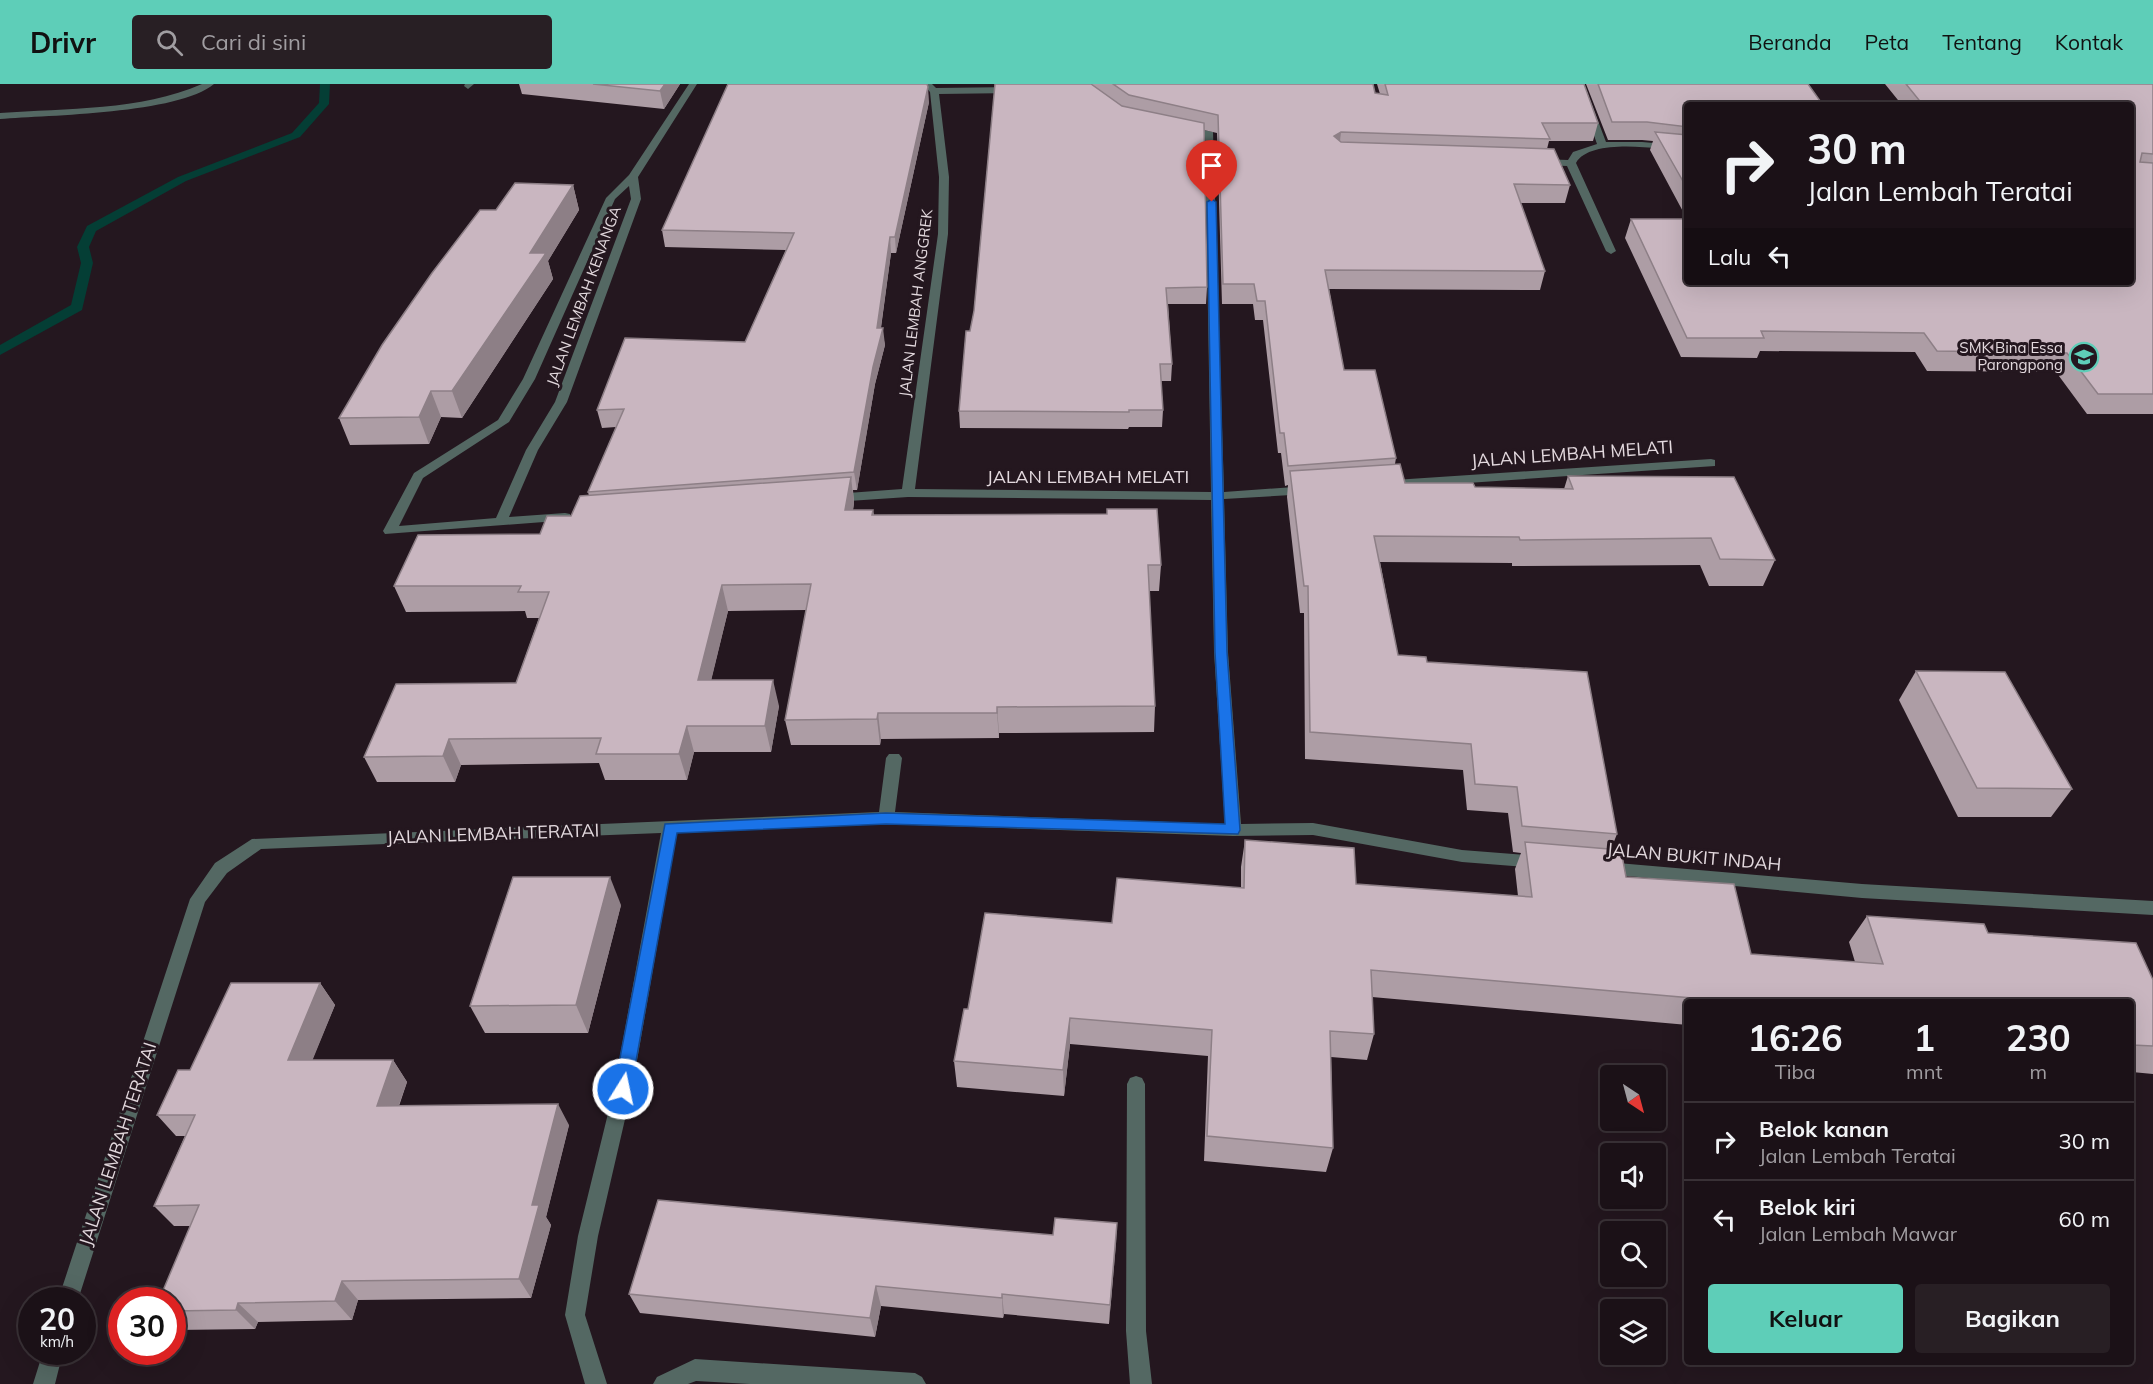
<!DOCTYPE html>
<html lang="id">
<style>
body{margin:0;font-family:Mulish,sans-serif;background:#281f24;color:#f1f3f6;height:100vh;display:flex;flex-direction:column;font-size:22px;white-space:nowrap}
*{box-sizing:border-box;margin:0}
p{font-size:20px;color:#a09da1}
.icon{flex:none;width:33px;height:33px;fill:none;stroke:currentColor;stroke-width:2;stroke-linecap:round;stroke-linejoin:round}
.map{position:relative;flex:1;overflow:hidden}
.details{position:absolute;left:1684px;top:915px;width:450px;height:366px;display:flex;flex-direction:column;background:#1b1117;border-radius:6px;box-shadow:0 6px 24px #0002,0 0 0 2px #393136}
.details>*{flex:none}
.banner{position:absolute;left:1684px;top:18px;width:450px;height:183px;border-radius:6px;box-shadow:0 6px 24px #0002,0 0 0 2px #393136;background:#1b1117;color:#f1f3f6;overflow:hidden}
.needle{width:39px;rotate:144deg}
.fabs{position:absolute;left:1600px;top:981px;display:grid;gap:12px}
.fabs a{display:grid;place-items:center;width:66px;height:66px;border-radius:6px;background:#1b1117;box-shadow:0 6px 24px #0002,0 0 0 2px #393136;font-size:30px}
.speed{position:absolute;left:18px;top:1203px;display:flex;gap:12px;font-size:30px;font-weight:700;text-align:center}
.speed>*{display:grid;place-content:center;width:78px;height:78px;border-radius:50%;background:#1b1117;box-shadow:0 6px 24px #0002,0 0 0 2px #393136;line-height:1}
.speed small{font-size:15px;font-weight:400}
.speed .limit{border:9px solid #d22;background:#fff;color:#111}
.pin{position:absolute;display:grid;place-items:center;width:51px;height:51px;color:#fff;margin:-62px -26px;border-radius:50% 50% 50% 0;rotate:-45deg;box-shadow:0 0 6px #0007}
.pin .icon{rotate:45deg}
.me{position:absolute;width:66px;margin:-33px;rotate:10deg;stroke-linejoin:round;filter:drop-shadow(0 0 4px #0008)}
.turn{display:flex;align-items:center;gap:21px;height:126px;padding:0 24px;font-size:27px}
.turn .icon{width:78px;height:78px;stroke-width:2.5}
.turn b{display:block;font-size:42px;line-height:51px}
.then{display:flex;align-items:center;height:57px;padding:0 24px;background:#0003;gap:12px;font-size:22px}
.eta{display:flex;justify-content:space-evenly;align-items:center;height:102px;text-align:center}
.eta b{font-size:36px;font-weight:700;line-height:42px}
.primary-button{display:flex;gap:12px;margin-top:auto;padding:12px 24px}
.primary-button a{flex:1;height:69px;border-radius:6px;background:#5eceb8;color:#111;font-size:24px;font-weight:700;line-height:69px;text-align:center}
.primary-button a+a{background:#281f24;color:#f1f3f6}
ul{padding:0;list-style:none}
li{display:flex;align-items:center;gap:18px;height:78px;padding:0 24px;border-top:2px solid #393136}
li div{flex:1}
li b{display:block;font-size:22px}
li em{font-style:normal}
header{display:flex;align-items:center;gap:36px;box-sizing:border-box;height:84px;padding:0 30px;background:#5eceb8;color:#111}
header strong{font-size:28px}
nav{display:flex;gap:33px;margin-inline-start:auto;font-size:21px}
.search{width:420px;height:54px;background:#281f24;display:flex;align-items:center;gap:15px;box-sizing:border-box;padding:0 21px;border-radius:6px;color:#a09da1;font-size:22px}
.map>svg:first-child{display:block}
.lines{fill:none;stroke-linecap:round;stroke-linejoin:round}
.stream{fill:#043e35;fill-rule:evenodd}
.minor{fill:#546863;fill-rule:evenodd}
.wall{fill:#ad9da5}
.shaded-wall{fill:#8d7f86}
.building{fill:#c9b6c0;stroke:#8d7f86;stroke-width:1.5}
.route{fill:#1a73e8;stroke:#114b97;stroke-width:1.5}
.labels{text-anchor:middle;stroke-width:6;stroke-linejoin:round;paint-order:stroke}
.far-street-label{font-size:15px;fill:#e3d9de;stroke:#24171f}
.far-poi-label{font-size:15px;fill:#e3d9de;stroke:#24171f;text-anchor:end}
.street-label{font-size:18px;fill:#e3d9de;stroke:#24171f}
</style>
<header>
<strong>Drivr</strong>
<div class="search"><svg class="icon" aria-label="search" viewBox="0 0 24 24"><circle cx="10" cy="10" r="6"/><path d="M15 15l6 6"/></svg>Cari di sini</div>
<nav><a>Beranda</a><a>Peta</a><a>Tentang</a><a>Kontak</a></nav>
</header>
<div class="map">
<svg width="2153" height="1300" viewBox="0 0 2153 1300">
<rect width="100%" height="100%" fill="#24171f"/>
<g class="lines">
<path class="stream" d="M320,0H330L329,20L300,53L186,97L96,147L89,163L93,179L82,226L0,271V261L71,221L81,179L77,163L87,142L178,93L292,49L319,19Z"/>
<g class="minor">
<path d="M202,0H214C178,30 49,31 0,35V29C67,24 140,27 202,0Z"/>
<path d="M465,0H474L468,5L464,2Z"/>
<path d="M689,0H697L638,93L641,115L567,318L538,366L509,433L565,429L570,430L571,433L570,436L385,450L383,447L414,389L498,336L523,295L606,114L629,91ZM629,102L631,115L555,318L526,366L496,434L399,442L423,394L509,338L535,295L615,115Z"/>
<path d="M923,0H932L936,4L1015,3L1019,6L1015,9L939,10L949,93L948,150L915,405L1211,408L1205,52L1180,45L1185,42L1213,48L1224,408L1308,402L1314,406L1308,410L1224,415L1228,568L1241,740L1313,739L1462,766L1537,772L1543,773L1545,778L1543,783L1537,784L1462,778L1313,751L1233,752L886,740L677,748L632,1005L598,1152L585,1231L607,1300H585L565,1231L578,1152L614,1005L661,749L261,765L227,789L205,818L78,1216H58L190,815L215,779L252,755L879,728L886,674L889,670H899L902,674L895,728L1225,740L1214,568L1211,416L908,413L834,418L828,414L834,410L902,405L938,150L939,93L930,8Z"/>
<path d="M1576,0H1584L1606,58H1642L1688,62V68C1661,65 1591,53 1576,79L1616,167L1611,170L1606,167L1567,82L1541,81L1536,78L1541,75L1568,76L1573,68L1597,60Z"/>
<path d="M1711,375L1715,376V382L1394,404L1388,400L1394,396Z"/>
<path d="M1606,778L1862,800L2153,817V831L1862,814L1606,790L1600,789L1598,784L1600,779Z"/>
<path d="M1136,992L1142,994L1145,1000L1146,1247L1152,1300H1130L1126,1247L1127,1000L1130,994Z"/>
<path d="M43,1268H63L55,1300H33Z"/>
<path d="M695,1275L915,1289L922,1293L926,1300H750L696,1297L688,1300H653L657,1293Z"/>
</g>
</g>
<g class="wall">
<path d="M519,0H680L664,25L522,10Z"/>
<path d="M995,0H1373L1375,9L1380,10L1377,0H1584L1598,39L1593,57H1549L1547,65L1570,101L1565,119H1520L1545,187L1540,206L1329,205L1344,286L1396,374L1395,380L1405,399L1475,403L1564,405L1568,392L1775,476L1763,502H1709L1700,481L1512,482V479L1380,478L1398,571L1427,578L1617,750L1611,765L1626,793L1751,870L1855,878L1849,858L1867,832L1988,849L2153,896V990L2132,988V918H1688V941L1372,913L1374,950L1367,976L1331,973L1333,1064L1326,1088L1204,1077L1208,972L1070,960L1064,1012L957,1003L954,977L968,925L1112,839L1241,803V783L1245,756L1356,800L1518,812L1515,785L1521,769L1513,768L1508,729L1467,726L1463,686L1305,675L1304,529H1300L1287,413L1288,401L1285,402L1281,369H1278L1263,236H1255L1253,220H1222L1217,49L1204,46L1207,203L1206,220H1168L1172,280L1171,297H1161L1163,326L1162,343H1129L1128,345L960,344L959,327L970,247L974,227Z"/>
<path d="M1586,0H1808L1688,21V198H2132V21H1902L1885,0H2153V330H2087L2056,288L1927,287L1915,268L1760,267L1757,274L1681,273L1625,154L1631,135H1687L1650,66L1653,57L1642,56H1608Z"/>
<path d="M929,18L896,169H891L881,244L885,261L875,300L857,406H853L854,419L853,426H873L874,431L1161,481L1159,507H1149L1155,622L1154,648L999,649V654L881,655L880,661H791L785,636L806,526L728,527L711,596L779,622L771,668H694L687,696H605L599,679L461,681L455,698H377L364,673L516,599L539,534H527L525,527L406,528L394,502L540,450L571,432L589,412L588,408L616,343L602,344L597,326L745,258L786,166L665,163L662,146Z"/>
<path d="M573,101L579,126L548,177L553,195L462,334L441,333L429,360L350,361L339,334L496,126Z"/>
<path d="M1916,587L2072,705L2051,733H1958L1899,616Z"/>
<path d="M621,821L588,949H485L470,922Z"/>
<path d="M320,899L335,921L312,976H393L407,998L399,1022L569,1041L546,1133L551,1141L531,1214L358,1216L352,1236L258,1238L255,1245L175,1246L172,1244V1216L190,1142H174L154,1122L185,1052H176L157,1031L190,986Z"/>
<path d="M1117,1139L1109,1240L1004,1230L1003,1234L881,1222L875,1253L640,1229L629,1210L1053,1151Z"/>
</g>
<g class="shaded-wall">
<path d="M665,0H680L664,25L660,7Z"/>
<path d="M928,3L929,18L896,169L895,153Z"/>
<path d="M1341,48L1339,66L1334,52Z"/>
<path d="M573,101L579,126L548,177L553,195L462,334L452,307L530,169Z"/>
<path d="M890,153L891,169L879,257L883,244L885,261L875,300L857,406L854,388L877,244Z"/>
<path d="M431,307L441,333L429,360L419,333Z"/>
<path d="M851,393L854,419L849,451L845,426Z"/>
<path d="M722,501L728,527L705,622L698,596Z"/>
<path d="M773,596L779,622L771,668L765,642Z"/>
<path d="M997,623L999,649V654L997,629Z"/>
<path d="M878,629L881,655L880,661L877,635Z"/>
<path d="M687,642L694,668L687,696L679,670Z"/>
<path d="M449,655L461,681L455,698L443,672Z"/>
<path d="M610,793L621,821L588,949L576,921Z"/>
<path d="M320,899L335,921L304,997L288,976Z"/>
<path d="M1070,934V960L1064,1012L1063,986Z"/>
<path d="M393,976L407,998L391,1043L377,1022Z"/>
<path d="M558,1020L569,1041L546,1133L551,1141L531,1214L519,1195L532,1121Z"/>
<path d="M1117,1139L1116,1160L1109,1240L1110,1221Z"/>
<path d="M342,1197L358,1216L352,1236L335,1217Z"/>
<path d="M876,1202L881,1222L875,1253L870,1234Z"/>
<path d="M1002,1210L1004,1230L1003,1234L1002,1214Z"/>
<path d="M238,1219L258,1238L255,1245L236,1226Z"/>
</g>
<g class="building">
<path d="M593,0H665L660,7Z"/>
<path d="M728,0H927L928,3L895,153H890L877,244H883L873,283L854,388L588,408L624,325L597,326L625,254L745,258L794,149L662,146Z"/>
<path d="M995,0H1091L1122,22L1204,39L1207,203L1166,204L1172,280H1160L1163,326H1129V328L959,327L966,247H970L974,227Z"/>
<path d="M1113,0H1373L1375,9L1388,11L1385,0H1584L1598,39H1542L1550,55L1341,48L1334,52L1341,58L1554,65L1570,101L1514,100L1545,187L1325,186L1344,286H1375L1396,374L1288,382L1284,349H1280L1265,217H1257L1254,200H1223L1218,31L1129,11Z"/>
<path d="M1598,0H1808L1823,21H1688V43L1647,38H1612Z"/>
<path d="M1906,0H2153V70L2142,69L2140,78L2153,79V310H2098L2067,269L1937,267L1924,249L1761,247L1764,254H1687L1631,135H1688V198H2132V21H1923Z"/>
<path d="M1655,48L1688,51V106Z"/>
<path d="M515,99L573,101L530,169H546L452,307H431L419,333L339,334L382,261L432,189L480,126H496Z"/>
<path d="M1400,380L1405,399H1473L1475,403L1573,405L1568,392L1734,393L1775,476L1720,475L1711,454L1520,456L1519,453L1374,452L1398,571L1426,573L1427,578L1587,588L1617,750L1522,742L1517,703L1475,700L1471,660L1310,648L1308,502H1304L1290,387Z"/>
<path d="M851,393L845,426H873L872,431L1107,430V425H1157L1161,481H1148L1155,622L997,623V629H878L877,635L785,636L811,500L722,501L698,596H773L765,642H687L679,670H596L601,654L449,655L443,672L364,673L396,600L516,599L549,508H518L521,502H394L418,451L540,450L547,432H571L580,412Z"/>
<path d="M1916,587L2005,588L2072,705L1977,704Z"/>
<path d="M1245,756L1354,764L1356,800L1532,813L1525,758L1621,766L1626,793L1734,800L1751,870L1883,880L1867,832L1984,840L1988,849L2136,859L2153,896V962L2132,961V918H1726V917L1371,886L1374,950L1330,947L1333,1064L1207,1052L1212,946L1070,934L1063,986L954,977L964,925H968L985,829L1112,839L1117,794L1244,804Z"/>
<path d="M513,793H610L576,921L470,922Z"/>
<path d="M231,899H320L288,976H393L377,1022L558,1020L532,1121H539L519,1195L342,1197L335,1217L238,1219L236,1226L172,1227V1216H159L199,1121L154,1122L195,1031H157L178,986H190Z"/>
<path d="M658,1116L1053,1151L1055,1134L1117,1139L1110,1221L1002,1210V1214L876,1202L870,1234L629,1210Z"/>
</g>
<path class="route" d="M1212,115L1216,118L1227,568L1240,746L1238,750L886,740L677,749L631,1005L629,1011L623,1013L617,1011L614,1005L665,740L886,729L1225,740L1215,568L1207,118Z"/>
<defs>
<g id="school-ring" transform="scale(1.5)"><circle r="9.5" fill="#24171f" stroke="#5eceb8" stroke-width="1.5"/><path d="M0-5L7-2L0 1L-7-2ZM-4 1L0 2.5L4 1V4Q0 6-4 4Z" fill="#5eceb8"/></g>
</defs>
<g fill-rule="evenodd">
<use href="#school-ring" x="2084" y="273"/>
</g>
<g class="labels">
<g class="far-street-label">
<text transform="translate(584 212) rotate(-70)" y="5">JALAN LEMBAH KENANGA</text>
<text transform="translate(916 219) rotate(-83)" y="5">JALAN LEMBAH ANGGREK</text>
</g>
<g class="far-poi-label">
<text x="2063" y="269">SMK Bina Essa<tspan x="2063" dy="17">Parongpong</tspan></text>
</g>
<g class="street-label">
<text transform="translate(1572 370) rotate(-4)" y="6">JALAN LEMBAH MELATI</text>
<text x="1088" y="399">JALAN LEMBAH MELATI</text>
<text transform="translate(493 750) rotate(-2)" y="6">JALAN LEMBAH TERATAI</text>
<text transform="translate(1694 773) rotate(5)" y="6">JALAN BUKIT INDAH</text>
<text transform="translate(118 1060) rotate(-72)" y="6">JALAN LEMBAH TERATAI</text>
</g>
</g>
</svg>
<div class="fabs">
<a><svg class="needle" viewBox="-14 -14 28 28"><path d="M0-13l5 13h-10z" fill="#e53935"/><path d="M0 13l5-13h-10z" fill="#a09da1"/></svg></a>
<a><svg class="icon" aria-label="sound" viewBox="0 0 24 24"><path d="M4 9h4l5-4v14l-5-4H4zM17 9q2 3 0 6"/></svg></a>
<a><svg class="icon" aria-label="search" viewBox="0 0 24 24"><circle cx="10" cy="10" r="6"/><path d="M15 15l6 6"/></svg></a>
<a><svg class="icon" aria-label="layers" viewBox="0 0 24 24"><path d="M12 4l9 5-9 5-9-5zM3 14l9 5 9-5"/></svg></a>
</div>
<div class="speed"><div>20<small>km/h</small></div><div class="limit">30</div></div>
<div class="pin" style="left:1212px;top:118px;background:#d93025"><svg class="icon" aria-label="arrive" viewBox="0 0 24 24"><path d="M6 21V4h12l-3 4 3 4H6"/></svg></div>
<svg class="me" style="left:623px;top:1005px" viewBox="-20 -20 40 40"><circle r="17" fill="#1a73e8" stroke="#fff" stroke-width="3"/><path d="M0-11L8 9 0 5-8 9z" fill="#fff"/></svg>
<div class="banner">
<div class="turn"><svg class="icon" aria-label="right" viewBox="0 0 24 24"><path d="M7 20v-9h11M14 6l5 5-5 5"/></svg><div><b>30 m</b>Jalan Lembah Teratai</div></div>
<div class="then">Lalu<svg class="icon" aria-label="left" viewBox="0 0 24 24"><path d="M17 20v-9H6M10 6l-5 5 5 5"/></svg></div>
</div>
<section class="details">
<div class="eta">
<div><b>16:26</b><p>Tiba</p></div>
<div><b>1</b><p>mnt</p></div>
<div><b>230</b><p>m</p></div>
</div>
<ul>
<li><svg class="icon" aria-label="right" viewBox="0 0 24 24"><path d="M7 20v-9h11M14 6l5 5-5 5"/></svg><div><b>Belok kanan</b><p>Jalan Lembah Teratai</p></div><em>30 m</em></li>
<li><svg class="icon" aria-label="left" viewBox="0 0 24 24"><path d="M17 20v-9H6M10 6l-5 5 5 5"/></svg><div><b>Belok kiri</b><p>Jalan Lembah Mawar</p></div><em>60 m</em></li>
</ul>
<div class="primary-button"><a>Keluar</a><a>Bagikan</a></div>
</section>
</div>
